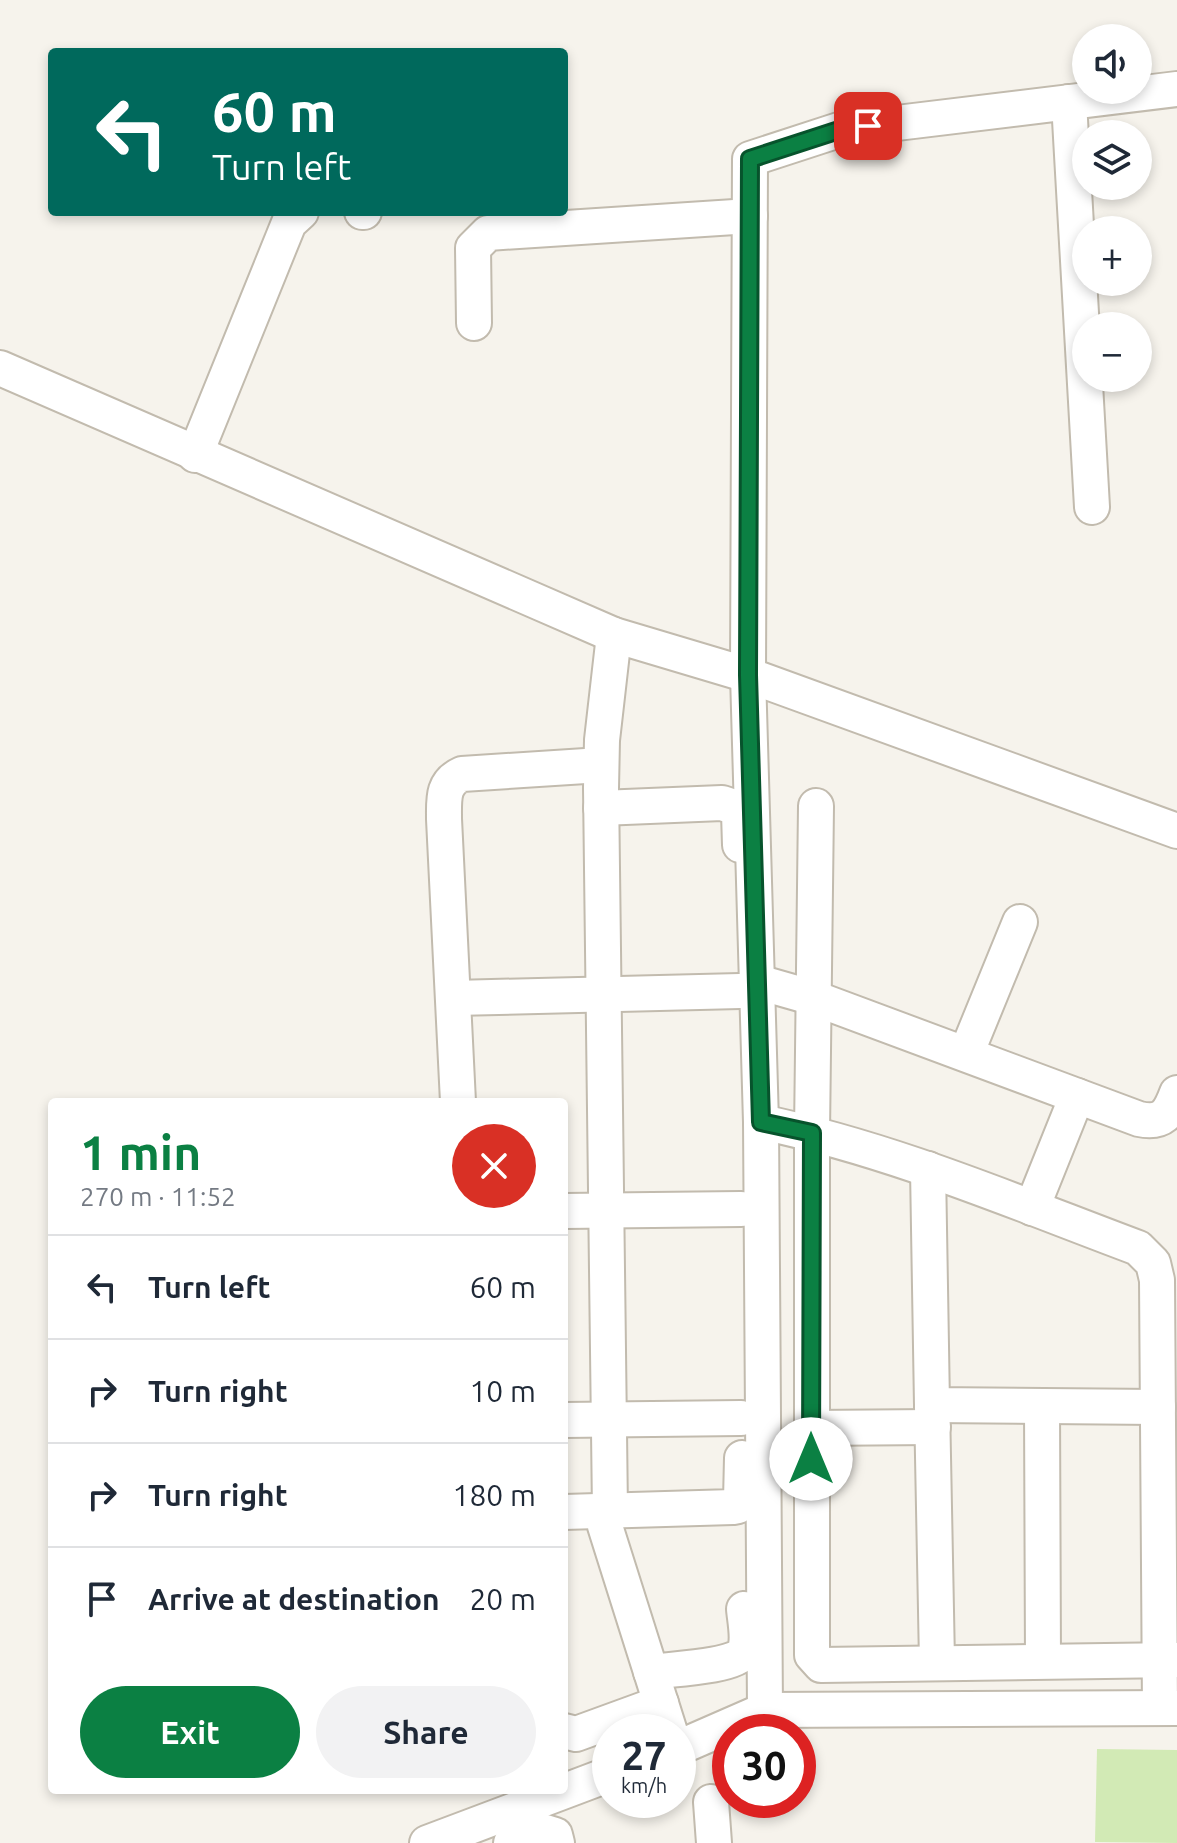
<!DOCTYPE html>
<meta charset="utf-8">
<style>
body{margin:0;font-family:Ubuntu,sans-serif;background:#f2f2f3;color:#1f2937;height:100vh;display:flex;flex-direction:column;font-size:30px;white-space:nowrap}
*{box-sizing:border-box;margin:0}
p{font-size:26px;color:#747a83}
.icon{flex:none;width:44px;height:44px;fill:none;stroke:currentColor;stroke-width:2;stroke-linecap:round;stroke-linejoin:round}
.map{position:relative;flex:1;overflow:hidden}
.details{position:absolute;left:48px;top:1098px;width:520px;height:696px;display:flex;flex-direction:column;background:#fff;border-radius:8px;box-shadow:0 4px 12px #0003}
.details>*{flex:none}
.top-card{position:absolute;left:48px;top:48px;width:520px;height:168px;border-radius:8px;box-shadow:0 4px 12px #0003;background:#00695c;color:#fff;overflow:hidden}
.tools{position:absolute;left:1072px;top:24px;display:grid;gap:16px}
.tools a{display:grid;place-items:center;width:80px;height:80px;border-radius:50%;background:#fff;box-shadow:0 4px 12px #0003;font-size:40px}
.speed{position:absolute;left:592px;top:1714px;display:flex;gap:16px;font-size:40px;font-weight:700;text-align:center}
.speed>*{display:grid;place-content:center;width:104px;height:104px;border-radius:50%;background:#fff;box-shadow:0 4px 12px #0003;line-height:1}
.speed small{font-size:20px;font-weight:400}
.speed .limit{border:12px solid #d22;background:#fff;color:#111}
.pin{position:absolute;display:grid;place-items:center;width:68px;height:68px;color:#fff;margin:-34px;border-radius:16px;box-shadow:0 4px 12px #0006}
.me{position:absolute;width:88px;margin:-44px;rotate:0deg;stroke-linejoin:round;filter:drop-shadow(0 0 6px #0008)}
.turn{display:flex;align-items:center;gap:28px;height:168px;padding:0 32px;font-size:36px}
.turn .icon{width:104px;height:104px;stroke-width:2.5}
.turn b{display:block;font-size:56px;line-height:68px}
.round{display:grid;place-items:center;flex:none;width:84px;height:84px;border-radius:42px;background:#f2f2f3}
.summary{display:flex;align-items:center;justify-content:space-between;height:136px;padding:0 32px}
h1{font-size:48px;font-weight:600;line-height:60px;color:#0b8043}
.primary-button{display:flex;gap:16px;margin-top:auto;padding:16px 32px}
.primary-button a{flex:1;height:92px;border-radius:48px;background:#0b8043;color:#fff;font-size:32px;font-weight:600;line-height:92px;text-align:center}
.primary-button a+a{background:#f2f2f3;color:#1f2937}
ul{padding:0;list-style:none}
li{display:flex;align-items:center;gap:24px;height:104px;padding:0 32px;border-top:2px solid #e0e1e3}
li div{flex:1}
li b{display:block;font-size:30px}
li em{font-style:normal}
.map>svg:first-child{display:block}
.green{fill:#d2eab5}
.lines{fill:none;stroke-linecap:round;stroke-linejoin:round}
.minor-casing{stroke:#c2bbae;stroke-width:38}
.minor{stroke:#fff;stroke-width:34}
.route-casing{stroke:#07532c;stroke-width:20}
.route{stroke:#0b8043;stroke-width:14}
</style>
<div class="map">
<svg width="1177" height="1843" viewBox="0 0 1177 1843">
<rect width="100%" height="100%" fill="#f6f3ec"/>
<path class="green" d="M1097,1749L1177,1750V1843L1095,1842Z"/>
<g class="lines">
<g class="minor-casing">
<g id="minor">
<path d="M1069,102L1092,507"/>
<path d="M362,212H364"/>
<path d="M474,323L473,248L488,233L750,216"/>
<path d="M0,368L614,635L748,675L1177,831"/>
<path d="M195,455L289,223L301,212"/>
<path d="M816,806L812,1133V1655L821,1665L1177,1660"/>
<path d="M601,808L722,803L731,806L739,813L740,845"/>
<path d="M758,982L814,998L1139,1119C1163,1124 1169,1114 1177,1093"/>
<path d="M454,998L740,991"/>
<path d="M966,1054L1020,922"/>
<path d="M458,1102L444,819C444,799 442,783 462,774L601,765"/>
<path d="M761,1122C891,1149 1015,1202 1138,1248L1153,1263L1157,1280L1160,1708"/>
<path d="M928,1169L932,1405L1158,1407"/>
<path d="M1032,1208L1077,1096"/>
<path d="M564,1211L741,1209"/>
<path d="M932,1405L937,1662"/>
<path d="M1042,1406L1043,1661"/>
<path d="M564,1420L741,1418"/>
<path d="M811,1428L933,1427"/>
<path d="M610,1511L601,788L602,740L614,635"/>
<path d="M564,1512L733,1507L738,1506L741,1500L742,1458"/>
<path d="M605,1526L670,1732"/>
<path d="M651,1672C669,1669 733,1667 743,1653C750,1644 745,1621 744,1609"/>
<path d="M765,1710L761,1122L748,675L750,159L839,130L1177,89"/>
<path d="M564,1731L576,1734L661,1703"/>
<path d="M678,1748L765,1710L1177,1708"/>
<path d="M711,1802L714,1843"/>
<path d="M427,1843L610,1774"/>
<path d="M511,1843L542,1831L555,1835L557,1843"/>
</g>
</g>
<use href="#minor" class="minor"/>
</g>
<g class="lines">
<g class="route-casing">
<path id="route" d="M811,1459L812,1133L761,1122L748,675L750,159L839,130L868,126"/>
</g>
<use href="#route" class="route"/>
</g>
</svg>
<div class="tools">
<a><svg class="icon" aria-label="sound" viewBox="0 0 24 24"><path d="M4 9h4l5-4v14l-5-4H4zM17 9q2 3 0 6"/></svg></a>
<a><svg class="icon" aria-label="layers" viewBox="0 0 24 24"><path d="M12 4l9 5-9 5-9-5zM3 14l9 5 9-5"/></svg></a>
<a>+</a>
<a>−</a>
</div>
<div class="speed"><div>27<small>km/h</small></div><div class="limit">30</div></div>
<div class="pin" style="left:868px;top:126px;background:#d93025"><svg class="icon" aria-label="arrive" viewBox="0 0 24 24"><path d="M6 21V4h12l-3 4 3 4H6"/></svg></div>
<svg class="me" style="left:811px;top:1459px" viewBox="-20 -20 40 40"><circle r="19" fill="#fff"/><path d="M0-13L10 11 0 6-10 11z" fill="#0b8043"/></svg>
<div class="top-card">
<div class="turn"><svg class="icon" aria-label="left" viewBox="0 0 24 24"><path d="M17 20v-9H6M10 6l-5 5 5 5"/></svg><div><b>60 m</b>Turn left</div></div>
</div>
<section class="details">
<div class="summary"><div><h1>1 min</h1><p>270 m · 11:52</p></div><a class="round" style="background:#d93025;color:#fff"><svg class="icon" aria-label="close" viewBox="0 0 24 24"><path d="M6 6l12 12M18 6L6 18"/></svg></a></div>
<ul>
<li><svg class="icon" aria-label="left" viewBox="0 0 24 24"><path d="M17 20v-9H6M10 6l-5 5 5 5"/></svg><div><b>Turn left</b></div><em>60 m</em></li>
<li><svg class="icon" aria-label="right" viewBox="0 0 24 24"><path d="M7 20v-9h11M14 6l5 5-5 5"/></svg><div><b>Turn right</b></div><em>10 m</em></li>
<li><svg class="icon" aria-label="right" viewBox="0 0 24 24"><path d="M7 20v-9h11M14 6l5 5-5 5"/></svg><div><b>Turn right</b></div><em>180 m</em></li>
<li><svg class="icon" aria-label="arrive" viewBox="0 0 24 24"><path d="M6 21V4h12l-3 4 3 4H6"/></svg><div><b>Arrive at destination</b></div><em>20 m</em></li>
</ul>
<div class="primary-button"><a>Exit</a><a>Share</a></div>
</section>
</div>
